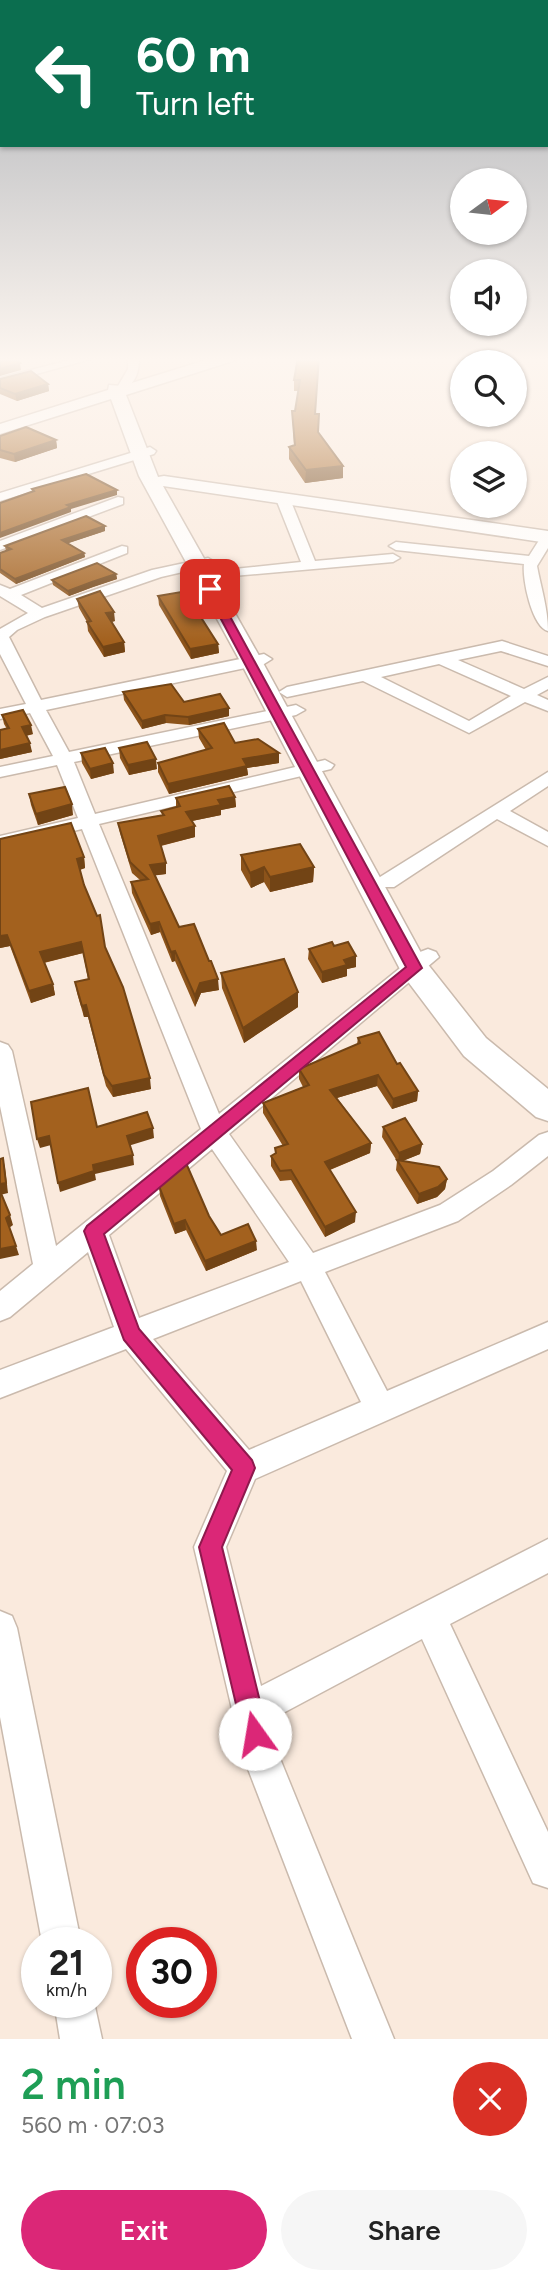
<!DOCTYPE html>
<meta charset="utf-8">
<style>
body{margin:0;font-family:Figtree,sans-serif;background:#f6f6f6;color:#222;height:100vh;display:flex;flex-direction:column;font-size:26px;white-space:nowrap}
*{box-sizing:border-box;margin:0}
p{font-size:23px;color:#767676}
.icon{flex:none;width:38px;height:38px;fill:none;stroke:currentColor;stroke-width:2;stroke-linecap:round;stroke-linejoin:round}
.map{position:relative;height:2039px;overflow:hidden}
.side{display:flex;flex-direction:column;background:#fff;flex:1}
.side>*{flex:none}
.banner{position:absolute;left:0px;top:0px;width:550px;height:147px;box-shadow:0 2px 5px #0004;background:#0b6e4f;color:#fff;overflow:hidden}
.needle{width:46px;rotate:75deg}
.tools{position:absolute;left:450px;top:168px;display:grid;gap:14px}
.tools a{display:grid;place-items:center;width:77px;height:77px;border-radius:50%;background:#fff;box-shadow:0 2px 5px #0004;font-size:35px}
.speed{position:absolute;left:21px;top:1927px;display:flex;gap:14px;font-size:35px;font-weight:700;text-align:center}
.speed>*{display:grid;place-content:center;width:91px;height:91px;border-radius:50%;background:#fff;box-shadow:0 2px 5px #0004;line-height:1}
.speed small{font-size:18px;font-weight:400}
.speed .limit{border:10px solid #d22;background:#fff;color:#111}
.pin{position:absolute;display:grid;place-items:center;width:60px;height:60px;color:#fff;margin:-30px;border-radius:14px;box-shadow:0 4px 10px #0006}
.me{position:absolute;width:77px;margin:-38px;rotate:347deg;stroke-linejoin:round;filter:drop-shadow(0 0 5px #0008)}
.turn{display:flex;align-items:center;gap:24px;height:147px;padding:0 21px;font-size:32px}
.turn .icon{width:91px;height:91px;stroke-width:2.5}
.turn b{display:block;font-size:49px;line-height:60px}
.round{display:grid;place-items:center;flex:none;width:74px;height:74px;border-radius:37px;background:#f6f6f6}
.summary{display:flex;align-items:center;justify-content:space-between;height:119px;padding:0 21px}
h1{font-size:42px;font-weight:600;line-height:52px;color:#1e9e55}
.primary-button{display:flex;gap:14px;margin-top:auto;padding:14px 21px}
.primary-button a{flex:1;height:80px;border-radius:42px;background:#db2777;color:#fff;font-size:28px;font-weight:600;line-height:80px;text-align:center}
.primary-button a+a{background:#f6f6f6;color:#222}
.map>svg:first-child{display:block}
.lines{fill:none;stroke-linecap:round;stroke-linejoin:round}
.street-casing{stroke:#cabaad;stroke-width:3}
.secondary-casing{stroke:#cabaad;stroke-width:3}
.street{fill:#fff;fill-rule:evenodd}
.secondary{fill:#fff;fill-rule:evenodd}
.wall{fill:#8c531a}
.shaded-wall{fill:#724415}
.building{fill:#a3611e;stroke:#724415;stroke-width:2}
.route{fill:#db2777;stroke:#8e194d;stroke-width:2}
</style>
<div class="map">
<svg width="548" height="2039" viewBox="0 0 548 2039">
<rect width="100%" height="100%" fill="#faeadd"/>
<g class="lines">
<g class="street-casing">
<g id="street">
<path d="M81,357H98L0,384V378Z"/>
<path d="M128,357H138C141,368 135,385 124,389L118,386L128,369Z"/>
<path d="M150,447L156,451L154,454L0,501V493Z"/>
<path d="M283,495L290,499L315,561L393,554L400,558L393,562L210,578L208,575L210,572L215,571L301,562L276,499Z"/>
<path d="M118,497L123,498V504L0,550V541Z"/>
<path d="M548,533V548L537,566C541,588 548,608 548,631C532,627 522,579 524,564L396,550L389,546L396,542L529,556L543,534Z"/>
<path d="M122,546L127,547V553L21,595L42,608L152,570L208,558L215,562L213,565L161,577L45,617L17,630L9,637L41,700L264,654L272,659L264,664L46,710L69,752L296,705L305,710L296,715L74,762L95,814L325,760L334,765L331,769L99,824L219,1114L420,952L428,949L436,952L439,957L229,1134L313,1253L440,1205L493,1171L539,1135L548,1132V1156L511,1185L458,1221L325,1272L387,1391L548,1322V1349L255,1479L226,1547L261,1686L548,1539V1573L450,1624L548,1832V1888L533,1883L422,1639L270,1720L279,1756L394,2039H352L243,1756L194,1547L227,1471L126,1349L0,1398V1370L114,1327L88,1252L10,1317L0,1321V1291L33,1264L0,1106V1042L8,1045L12,1051L56,1246L201,1129L82,829L0,848V836L78,818L57,765L0,777V767L53,756L30,713L0,719V709L26,704L0,654V629L28,613L0,596V585L10,589ZM212,1149L289,1262L139,1318L109,1235ZM301,1281L361,1402L249,1450L153,1339Z"/>
<path d="M502,641L548,656V666L501,651L458,660L524,689L548,677V689L537,695L548,700V711L525,702L469,733L363,681L287,697L279,692L287,687ZM439,664L511,696L469,721L381,677Z"/>
<path d="M548,772V786L510,811L548,832V846L497,819L394,887H380L377,882L380,877Z"/>
<path d="M0,1611L12,1616L17,1628L81,1942H42L0,1717Z"/>
<path d="M54,2002H94L102,2039H60Z"/>
</g>
</g>
<g class="secondary-casing">
<path id="secondary" d="M216,357H238L236,360L126,395L158,477L164,476L548,531V543L163,486L262,661L426,962L486,1038L548,1089V1121L536,1117L464,1056L403,975L240,661L139,476L111,399L0,434V424L108,390L109,385L122,386Z"/>
</g>
<use href="#street" class="street"/>
<use href="#secondary" class="secondary"/>
</g>
<g class="wall">
<path d="M298,357L316,414L318,432L343,478L305,483L289,459V447L294,445L292,411H295L298,391H294V380Z"/>
<path d="M0,379L48,384L49,391L17,401L0,394Z"/>
<path d="M0,436L56,440L57,448L15,462L0,458Z"/>
<path d="M105,531L68,543L84,553L85,557L16,584L0,573V553L6,551L5,546Z"/>
<path d="M116,574L117,579L93,587L69,596L53,585L52,580Z"/>
<path d="M158,596L196,617L218,644L219,653L191,659L159,605Z"/>
<path d="M77,599L115,621L111,622L124,642L125,652L104,657L88,631L87,622L79,608Z"/>
<path d="M123,692L229,708V716L189,725L166,723L142,729L124,700Z"/>
<path d="M2,715L33,734L26,736L32,752L0,759V730L7,729L4,724Z"/>
<path d="M198,729L235,743L279,763L247,768L248,775L169,794L158,772V763L206,750L199,738Z"/>
<path d="M119,748L157,769L129,775L120,758Z"/>
<path d="M81,753L114,773L91,779L82,763Z"/>
<path d="M29,794L73,815L38,825L31,805Z"/>
<path d="M235,797L236,807L221,810V815L192,821L195,837L161,846L166,874L155,875L179,927L219,990L201,993L195,1007L175,961L172,962L160,932L151,935L132,893L131,882L140,880L132,873L120,833L118,823L162,815L161,811L176,807V798Z"/>
<path d="M0,839L84,857L85,868L80,870L84,885L151,1089L113,1097L106,1086L88,1017H84L77,993L75,982L88,979L83,953L44,963L53,984L55,995L31,1003L10,946L0,948Z"/>
<path d="M241,855L314,867L313,882L270,892L264,882L251,888L241,870Z"/>
<path d="M334,946L356,956V967L347,969V976L322,983L308,959L309,949Z"/>
<path d="M221,973L298,992V1007L244,1043L222,988Z"/>
<path d="M358,1038L397,1064L418,1091L417,1101L392,1109L377,1086L337,1098L371,1143L370,1153L330,1170L355,1222L325,1237L291,1180L280,1181L271,1166V1156L275,1154V1148L283,1146L263,1113V1103L303,1087L299,1079V1069L357,1044Z"/>
<path d="M383,1127L422,1144L420,1154L402,1161L447,1179L445,1189L437,1197L417,1204L396,1170L397,1161L382,1137Z"/>
<path d="M159,1186L209,1216L221,1235L257,1250L206,1271L186,1230L175,1234L160,1196Z"/>
</g>
<g class="shaded-wall">
<path d="M20,363L21,370L0,376V369Z"/>
<path d="M48,384L49,391L17,401L15,394Z"/>
<path d="M56,440L57,448L15,462L14,454Z"/>
<path d="M343,466V478L305,483L306,470Z"/>
<path d="M117,490V495L71,509V512L0,538V533L67,505Z"/>
<path d="M105,526V531L63,545L62,540Z"/>
<path d="M84,553L85,557L16,584L15,579Z"/>
<path d="M116,574L117,579L93,587L69,596L68,591L92,582Z"/>
<path d="M114,612L115,621L107,623L106,613Z"/>
<path d="M124,642L125,652L104,657L103,647Z"/>
<path d="M218,644L219,653L191,659L190,649Z"/>
<path d="M229,708V716L189,725L188,717Z"/>
<path d="M165,715L166,723L142,729V721Z"/>
<path d="M31,725L33,734L24,736L22,727Z"/>
<path d="M30,743L32,752L0,759V750Z"/>
<path d="M279,753V763L247,768L248,775L169,794L168,784L243,759Z"/>
<path d="M156,759L157,769L129,775L128,765Z"/>
<path d="M113,763L114,773L91,779L90,769Z"/>
<path d="M235,797L236,807L221,810V815L187,822L186,812L218,800Z"/>
<path d="M72,804L73,815L38,825L36,814Z"/>
<path d="M195,826V837L159,846L158,836Z"/>
<path d="M84,857L85,868L78,870L77,859Z"/>
<path d="M166,863V874L151,876L150,865Z"/>
<path d="M264,867V882L251,888L250,873Z"/>
<path d="M314,867L313,882L270,892V877Z"/>
<path d="M159,922L160,932L151,935L150,924Z"/>
<path d="M7,935L10,946L0,948V936Z"/>
<path d="M81,942L83,953L42,963L40,952Z"/>
<path d="M175,951V961L172,962L171,952Z"/>
<path d="M356,956V967L347,969V976L322,983V972L344,960Z"/>
<path d="M218,979L219,990L201,993L195,1007V996L200,983Z"/>
<path d="M53,984L55,995L31,1003L29,991Z"/>
<path d="M298,992V1007L244,1043L243,1028Z"/>
<path d="M86,1005L88,1017H84L82,1006Z"/>
<path d="M378,1075L377,1086L330,1100V1090Z"/>
<path d="M150,1078L151,1089L113,1097L112,1086Z"/>
<path d="M418,1091L417,1101L392,1109L393,1099Z"/>
<path d="M153,1128L154,1138L128,1146L127,1136Z"/>
<path d="M49,1136L51,1145L40,1148L37,1139Z"/>
<path d="M371,1143L370,1153L324,1172L325,1162Z"/>
<path d="M422,1144L420,1154L398,1163L399,1153Z"/>
<path d="M133,1155L134,1165L95,1174L96,1180L60,1192L58,1183L93,1165Z"/>
<path d="M3,1158L5,1168L8,1193L0,1195V1184Z"/>
<path d="M447,1179L445,1189L437,1197L417,1204L419,1194Z"/>
<path d="M356,1212L355,1222L325,1237V1227Z"/>
<path d="M10,1215L13,1225L9,1228L6,1218Z"/>
<path d="M185,1220L186,1230L175,1234L174,1224Z"/>
<path d="M256,1241L257,1250L206,1271L205,1261Z"/>
<path d="M16,1246L19,1255L0,1259V1249Z"/>
</g>
<g class="building">
<path d="M0,357H11L20,363L0,369Z"/>
<path d="M298,357H319L315,414H319L318,432L343,466L306,470L289,447L295,445L292,411H295L300,380H294Z"/>
<path d="M31,371L48,384L15,394L0,388V379Z"/>
<path d="M26,427L56,440L14,454L0,450V436Z"/>
<path d="M86,474L117,490L67,505L71,507L0,533V503L34,491L32,489Z"/>
<path d="M86,516L105,526L62,540L84,553L15,579L0,569V553L11,549L5,546Z"/>
<path d="M97,563L116,574L92,582L68,591L52,580Z"/>
<path d="M100,591L114,612L106,613L124,642L103,647L87,622L91,621L77,599Z"/>
<path d="M181,592L196,617L200,616L218,644L190,649L158,596Z"/>
<path d="M171,684L184,702L220,694L229,708L188,717L165,715L142,721L123,692Z"/>
<path d="M23,710L31,725L22,727L30,743L0,750V730L9,728L2,715Z"/>
<path d="M224,723L235,743L258,739L279,753L243,759L247,766L168,784L158,763L212,748L198,729Z"/>
<path d="M147,742L156,759L128,765L119,748Z"/>
<path d="M105,748L113,763L90,769L81,753Z"/>
<path d="M229,786L235,797L218,800L221,805L186,812L195,826L158,836L166,863L150,865L179,927L194,924L209,961H211L218,979L200,983L195,996L175,951L171,952L159,922L150,924L131,882L148,879L130,862L118,823L164,815L161,811L180,806L176,798Z"/>
<path d="M65,787L72,804L36,814L29,794Z"/>
<path d="M71,823L84,857L77,859L84,885L97,916L100,915L105,947L123,987L150,1078L112,1086L104,1075L86,1005L82,1006L75,982L89,979L81,942L40,952L53,984L29,991L7,935L0,936V839Z"/>
<path d="M300,844L314,867L270,877L264,867L250,873L241,855Z"/>
<path d="M332,942L334,946L348,942L356,956L344,960L347,965L322,972L309,949Z"/>
<path d="M284,959L298,992L243,1028L221,973Z"/>
<path d="M379,1032L397,1064L400,1063L418,1091L393,1099L378,1075L330,1090L371,1143L325,1162L356,1212L325,1227L291,1170L280,1171L271,1156L276,1153L275,1148L288,1144L263,1103L309,1085L299,1069L360,1043L358,1038Z"/>
<path d="M88,1088L97,1127L147,1112L153,1128L127,1136L133,1155L93,1165L94,1171L58,1183L49,1136L37,1139L31,1102Z"/>
<path d="M405,1118L422,1144L399,1153L383,1127Z"/>
<path d="M3,1158L6,1183L0,1184V1159Z"/>
<path d="M397,1160L439,1167L447,1179L438,1187L419,1194Z"/>
<path d="M186,1163L209,1216L221,1235L248,1224L256,1241L205,1261L185,1220L174,1224L159,1186Z"/>
<path d="M0,1191L10,1215L6,1218L16,1246L0,1249Z"/>
</g>
<linearGradient id="sky" x2="0" y2="1"><stop stop-color="#aaaeb4"/><stop offset="0.56" stop-color="#fdf6f0"/><stop offset="1" stop-color="#fdf6f0" stop-opacity="0"/></linearGradient>
<rect width="548" height="642" fill="url(#sky)"/>
<path class="route" d="M210,586L215,589L422,968L104,1234L139,1329L252,1460L255,1468L222,1547L268,1734L264,1742L255,1746L247,1742L243,1734L199,1547L232,1470L124,1340L84,1231L87,1226L406,967L205,589Z"/>
</svg>
<div class="tools">
<a><svg class="needle" viewBox="-14 -14 28 28"><path d="M0-13l5 13h-10z" fill="#e53935"/><path d="M0 13l5-13h-10z" fill="#767676"/></svg></a>
<a><svg class="icon" aria-label="sound" viewBox="0 0 24 24"><path d="M4 9h4l5-4v14l-5-4H4zM17 9q2 3 0 6"/></svg></a>
<a><svg class="icon" aria-label="search" viewBox="0 0 24 24"><circle cx="10" cy="10" r="6"/><path d="M15 15l6 6"/></svg></a>
<a><svg class="icon" aria-label="layers" viewBox="0 0 24 24"><path d="M12 4l9 5-9 5-9-5zM3 14l9 5 9-5"/></svg></a>
</div>
<div class="speed"><div>21<small>km/h</small></div><div class="limit">30</div></div>
<div class="pin" style="left:210px;top:589px;background:#d93025"><svg class="icon" aria-label="arrive" viewBox="0 0 24 24"><path d="M6 21V4h12l-3 4 3 4H6"/></svg></div>
<svg class="me" style="left:255px;top:1734px" viewBox="-20 -20 40 40"><circle r="19" fill="#fff"/><path d="M0-13L10 11 0 6-10 11z" fill="#db2777"/></svg>
<div class="banner">
<div class="turn"><svg class="icon" aria-label="left" viewBox="0 0 24 24"><path d="M17 20v-9H6M10 6l-5 5 5 5"/></svg><div><b>60 m</b>Turn left</div></div>
</div>
</div>
<section class="side">
<div class="summary"><div><h1>2 min</h1><p>560 m · 07:03</p></div><a class="round" style="background:#d93025;color:#fff"><svg class="icon" aria-label="close" viewBox="0 0 24 24"><path d="M6 6l12 12M18 6L6 18"/></svg></a></div>
<div class="primary-button"><a>Exit</a><a>Share</a></div>
</section>
